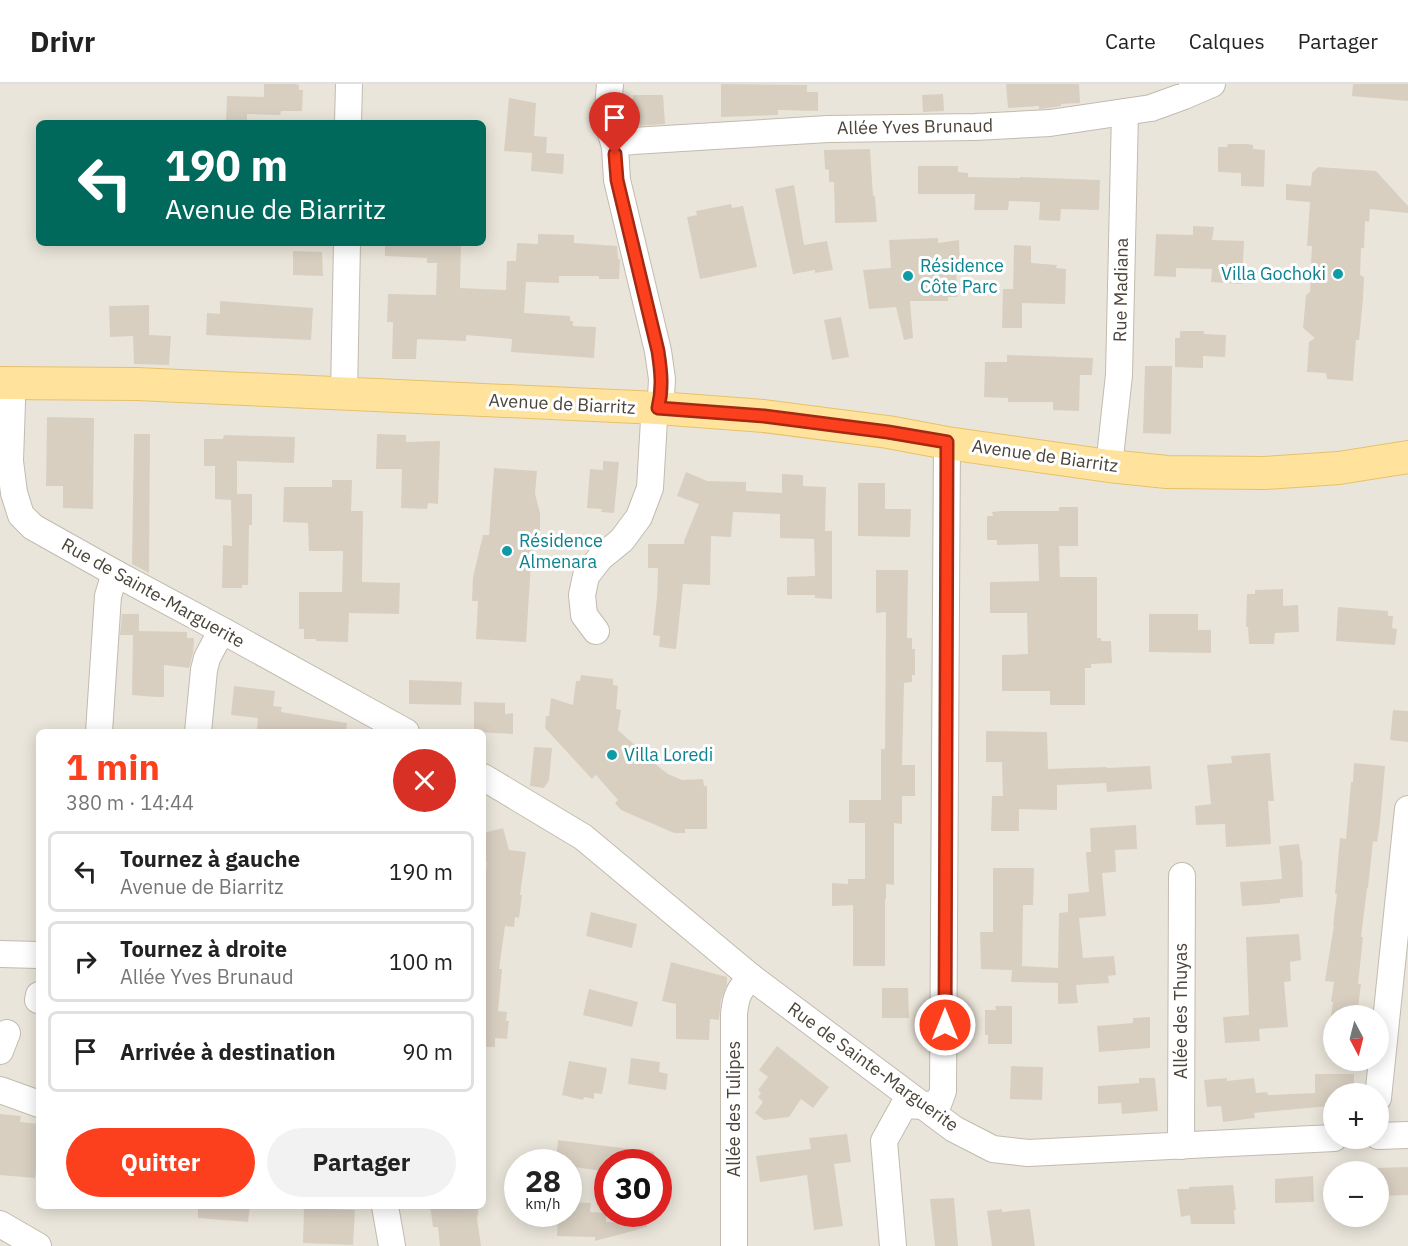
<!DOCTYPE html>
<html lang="fr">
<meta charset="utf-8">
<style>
body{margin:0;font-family:"IBM Plex Sans",sans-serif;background:#f2f2f2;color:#222;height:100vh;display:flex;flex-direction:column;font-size:22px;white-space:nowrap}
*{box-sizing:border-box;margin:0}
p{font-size:20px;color:#767676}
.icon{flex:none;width:33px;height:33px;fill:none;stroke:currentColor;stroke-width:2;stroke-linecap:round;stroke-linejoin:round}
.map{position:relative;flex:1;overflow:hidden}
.details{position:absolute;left:36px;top:645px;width:450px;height:480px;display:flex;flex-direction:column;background:#fff;border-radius:9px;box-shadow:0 3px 15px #0003}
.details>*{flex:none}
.top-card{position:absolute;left:36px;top:36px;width:450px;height:126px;border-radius:9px;box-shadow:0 3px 15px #0003;background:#00695c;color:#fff;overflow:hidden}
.needle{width:39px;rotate:173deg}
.controls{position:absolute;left:1323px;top:921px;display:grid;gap:12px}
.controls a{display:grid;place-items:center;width:66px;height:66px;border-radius:50%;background:#fff;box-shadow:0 3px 15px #0003;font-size:30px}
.speed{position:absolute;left:504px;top:1065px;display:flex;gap:12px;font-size:30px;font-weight:700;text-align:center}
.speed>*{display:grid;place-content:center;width:78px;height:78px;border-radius:50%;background:#fff;box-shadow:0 3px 15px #0003;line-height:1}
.speed small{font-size:15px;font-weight:400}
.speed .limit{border:9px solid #d22;background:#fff;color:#111}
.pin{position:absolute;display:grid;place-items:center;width:51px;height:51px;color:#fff;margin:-62px -26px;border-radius:50% 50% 50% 0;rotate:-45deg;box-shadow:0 0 6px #0007}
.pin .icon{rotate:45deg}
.me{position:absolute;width:66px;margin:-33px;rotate:0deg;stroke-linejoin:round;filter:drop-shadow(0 0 4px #0008)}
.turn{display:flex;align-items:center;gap:21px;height:126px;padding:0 30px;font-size:27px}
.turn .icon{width:78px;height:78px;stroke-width:2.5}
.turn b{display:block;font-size:42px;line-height:51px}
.round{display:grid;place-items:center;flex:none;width:63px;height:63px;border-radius:32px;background:#f2f2f2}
.overview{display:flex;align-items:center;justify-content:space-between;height:102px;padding:0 30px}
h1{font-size:36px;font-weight:700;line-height:45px;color:#fc3f1d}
.button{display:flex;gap:12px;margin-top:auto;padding:12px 30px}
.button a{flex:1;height:69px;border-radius:36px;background:#fc3f1d;color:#fff;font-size:24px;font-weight:700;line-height:69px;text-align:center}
.button a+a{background:#f2f2f2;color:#222}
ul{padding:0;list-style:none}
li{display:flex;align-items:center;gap:18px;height:81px;margin:0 12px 9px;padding:0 18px;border:3px solid #e0e0e0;border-radius:9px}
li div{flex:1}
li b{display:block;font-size:22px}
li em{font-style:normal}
header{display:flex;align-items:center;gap:36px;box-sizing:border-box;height:84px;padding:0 30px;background:#fff;border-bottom:2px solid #e0e0e0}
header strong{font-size:28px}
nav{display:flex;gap:33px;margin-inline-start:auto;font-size:21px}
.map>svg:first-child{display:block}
.residential{fill:#eae5da;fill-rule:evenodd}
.building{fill:#d8cfc1}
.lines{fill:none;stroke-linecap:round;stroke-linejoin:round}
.minor-casing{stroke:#c2bbae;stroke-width:28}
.major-casing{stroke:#e6c16a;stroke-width:34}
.minor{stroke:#fff;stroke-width:26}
.major{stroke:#ffe39c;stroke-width:32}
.route-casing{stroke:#a42913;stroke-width:15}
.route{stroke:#fc3f1d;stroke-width:10}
.culture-dot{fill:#0f9aa8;stroke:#fff;stroke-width:2}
.labels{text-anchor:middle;stroke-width:6;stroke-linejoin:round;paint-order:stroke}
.street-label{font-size:18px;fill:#4b4439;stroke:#fff}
.culture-label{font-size:18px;fill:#0d838f;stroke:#fff;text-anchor:start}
</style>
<header>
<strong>Drivr</strong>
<nav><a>Carte</a><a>Calques</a><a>Partager</a></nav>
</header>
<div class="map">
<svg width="1408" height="1162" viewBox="0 0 1408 1162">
<rect width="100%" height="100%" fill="#f6f3ec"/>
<path class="residential" d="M0,0H1408V1162H0ZM39,39H483V159H39ZM39,648H483V1122H39ZM1334,932H1378V976H1334ZM1334,1010H1378V1054H1334ZM518,1078H568V1130H518ZM608,1078H658V1130H608ZM1334,1088H1378V1132H1334Z"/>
<g class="building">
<path d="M264,0H296L299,1V6H303L302,27H281L280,31L247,30V39H226L227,12L264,13Z"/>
<path d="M721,0L807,1V8H818V27L778,26V31L721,33Z"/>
<path d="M1006,0H1079L1080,19L1061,20V22L1048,24L1039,25V22L1008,24Z"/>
<path d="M1353,0H1408V17L1352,12Z"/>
<path d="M943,10L944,27L923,28L922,11Z"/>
<path d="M633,11H663L665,40L634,42Z"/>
<path d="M509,14L536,19L534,52L547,53L546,69L564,70L563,90L531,87L532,69L504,67Z"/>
<path d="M1228,60H1247L1253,61V65L1265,66L1264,103L1241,102V89L1218,88V63H1227Z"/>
<path d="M870,65L873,112H875L877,138L835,139L834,98H829V86L825,85L824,66Z"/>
<path d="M918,82H958V88L968,89V93L1020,94V93L1100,96L1099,126L1061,125L1060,137L1039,136L1040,118L1009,117L1008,126H974L975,110H918Z"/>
<path d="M1318,83L1376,87L1408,122V129L1370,125L1369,138L1365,137L1364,164H1361L1360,191L1364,193L1363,214L1359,256H1356L1353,297L1327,295L1326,289L1307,288L1309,258L1315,254L1303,244L1306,211L1310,208L1312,180H1311L1312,162H1307L1310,118L1286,116V100L1311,102L1312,89Z"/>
<path d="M794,101L804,161L827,157L833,186L815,189V186L793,190L775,105Z"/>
<path d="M731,120L732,124L743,122L757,183L700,195L687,133L697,131L696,127Z"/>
<path d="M1193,142L1214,143L1212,156L1244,157L1242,200L1211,198L1212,185L1176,184V193L1154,192L1156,150L1193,151Z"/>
<path d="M538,150L574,151V159L617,162L618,175H620L619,195H599V192H559V199L526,198L524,229L570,232V237H573V242L596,243L594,274L511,268L512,255L466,251V257L417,255L416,275H392L393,238H387L388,210L436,211L437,179H427V174L385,172V159H461L460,204L506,206L507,177H516L517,159L538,160Z"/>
<path d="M938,154V159L959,156L960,181H956L957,213H948V217H910L913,254L904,256L896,223L869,225L863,186L891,184L889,156Z"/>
<path d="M1014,161L1031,162V179L1057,181L1056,184L1066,185L1065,220L1022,219V244H1002L1003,205H1013Z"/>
<path d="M293,167L322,168L323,192L293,191Z"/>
<path d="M220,217L313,224L311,256L206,251L207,229L220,230Z"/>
<path d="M149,221V251L171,252L169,281L134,280L133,252L110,253L109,222Z"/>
<path d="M841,233L849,273L832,276L824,236Z"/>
<path d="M1180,247H1204V250L1226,251L1225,273L1203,272V284L1175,283V254H1180Z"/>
<path d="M1007,271L1093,274L1092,291H1080L1079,327L1053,326V318H1008V314L984,313L985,278H1007Z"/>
<path d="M1145,282H1172L1171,350L1143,349Z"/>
<path d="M47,333L94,334L93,425L63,424V402H46Z"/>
<path d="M134,350H150L149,489L132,480Z"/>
<path d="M377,350L406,351V358L440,357L438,420L428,419L427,425L401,424L402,385H376Z"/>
<path d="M224,351L295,353L294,379L237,377V410H252V441H249L248,501H242V504H222L223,461L232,462L231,416L215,415V382H204V355H223Z"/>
<path d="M603,377L619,378L614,429L601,428L602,425L587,424L590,385L603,386Z"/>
<path d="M494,384L537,387L535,410L540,429V445L539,463H532L526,558L476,555L478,517H472L473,493L483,451H489Z"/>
<path d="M686,388L707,397L746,398V407L782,409V390L803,391V402L826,403L825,447H832V515L815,514V511H787V493L815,492L814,455L780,454V430L733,428L731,453L711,452L710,501L683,500L676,565L659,563L660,552L653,551L657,514L658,484H648V460H684V457L699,420L677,412Z"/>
<path d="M332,396H352L351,427H363L362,498L400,499L399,530L349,529L348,558L316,557V555H304V545H299V508H342L343,467H309L308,439L283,438L284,403H332Z"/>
<path d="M858,399H885V425H911L910,453L858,452Z"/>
<path d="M1059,423H1078V462H1059L1060,493H1097V554H1101V557H1111L1112,579L1091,580V584H1085V621H1050V607H1002V571L1028,570L1027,529H990V498L1039,497L1038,460L997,461V456H987V432H993L992,428L1001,427H1059Z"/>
<path d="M876,486H908L907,554H912V565H915V591H912V598L904,599L902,681H915V712H902V740L894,739V801L886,800V815H885V882H853V821L832,822V799L848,800V795H865V739H849V716H881V665H885L886,528L876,529Z"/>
<path d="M1283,505V522L1298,521L1299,548L1275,549L1274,560H1249L1248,543H1246L1247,510H1255V506Z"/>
<path d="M1338,523L1388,527V532H1393L1392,544L1397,545L1395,561L1336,557Z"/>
<path d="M122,530H139V547L187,548V554H194L193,569L189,584L164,581V613H156L132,611L133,551H120Z"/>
<path d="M1149,530H1198V546H1211V569L1149,568Z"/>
<path d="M581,591L613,595V601L618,602L616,625L621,626L618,646L660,684L668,690L682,696L703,695L704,702H707V745H685V749H674L621,726L615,719L618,716L596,691L592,695L545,644L546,632H549L551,614L573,621L576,597H580Z"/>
<path d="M409,596L462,598L461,621L409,620Z"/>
<path d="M234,602L275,607L273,622L282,623L281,628L347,639L346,648H269L257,646L258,634L231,631Z"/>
<path d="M474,618L505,619V630L513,629V650L474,648Z"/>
<path d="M1393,626L1408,627V658L1390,656Z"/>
<path d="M986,647L1047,648L1048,685L1107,683V684L1150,682L1152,705L1107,708L1106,699L1057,701V726L1019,725V747H991L992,712H1003L1002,678H986Z"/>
<path d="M534,663L552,664L549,696L544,704L530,702Z"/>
<path d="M1270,669L1274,717H1268L1271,760L1226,763L1225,740L1196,741L1195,722L1211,720L1207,681L1232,679L1231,672Z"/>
<path d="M1354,679L1385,682L1380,738L1377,758L1373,757L1368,804H1367L1361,853H1363L1358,900H1361L1357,932H1331L1333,918H1331L1334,898L1325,897L1334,841H1333L1337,810H1335L1340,754L1346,755L1351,698H1353Z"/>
<path d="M1136,741L1137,765L1115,766L1116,788L1102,789L1106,832L1079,834L1083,874L1114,872L1116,891L1108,892L1109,899L1076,901L1078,919L1058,920V899L1011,898L1012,886L981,885L980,848H993V784H1034L1033,821H1023L1022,882L1058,884L1059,829L1068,828V810L1089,808L1086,768H1091L1090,744Z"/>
<path d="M503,744L509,766L526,768L520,811H522L519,834L515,833L514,843L505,842L499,885H502L498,927L507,928L506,937H509L507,955L495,954V963H483V808L487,778H483V749Z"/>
<path d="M1299,760L1301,776H1302L1303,813L1280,815V819L1242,822L1240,798L1282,795L1279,762Z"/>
<path d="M591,828L637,840L632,864L586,852Z"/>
<path d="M1299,850L1301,876L1290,878L1291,897L1284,898L1288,943L1259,945L1260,957L1225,959L1223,933L1249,931L1246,853Z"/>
<path d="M671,878L727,893V900L721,916L719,936L710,935L709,956L676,955V920L662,917Z"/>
<path d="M882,904H908L909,934H882Z"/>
<path d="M589,905L638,918L632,943L583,931Z"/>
<path d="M995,922H1012V960H988V951H985V926H996Z"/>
<path d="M1150,933V964L1099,968L1097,942L1133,939V934Z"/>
<path d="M777,962L829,1003L813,1024L801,1015L789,1033L764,1036L755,1029L763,1018L758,1013L761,1009L758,1006L768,993L759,986Z"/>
<path d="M631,974L660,978L659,988L668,990L666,1006L628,1000Z"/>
<path d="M569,977L607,984L602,1010L594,1009V1015L584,1013L583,1016L562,1011Z"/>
<path d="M1011,982L1043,983L1042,1016L1010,1015Z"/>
<path d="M1315,990H1354V1010H1334V1016H1329V1022L1254,1029L1255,1034L1223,1038L1221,1022L1207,1023L1204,996L1227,994V997L1254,994L1256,1009L1267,1008L1268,1011L1315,1009Z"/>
<path d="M1139,994H1155L1158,1027L1122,1030L1121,1019L1098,1020V1002L1139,999Z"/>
<path d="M0,1030L21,1032L20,1038L39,1040V1074H37L35,1094L0,1091Z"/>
<path d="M847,1050L851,1078L834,1080L843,1142L814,1146L807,1091L760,1098L756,1072L811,1065L809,1054Z"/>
<path d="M558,1056L654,1068V1078H608V1088L568,1082V1078H556Z"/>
<path d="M1408,1083V1111L1379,1112L1378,1084Z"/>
<path d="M1313,1092L1314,1118L1275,1119V1095Z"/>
<path d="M1233,1101L1236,1126H1234L1235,1140H1191L1190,1131L1181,1133L1177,1105H1189V1103Z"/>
<path d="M954,1114L958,1162H935L930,1115Z"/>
<path d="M568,1118L591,1119L590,1128L606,1129V1138L647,1139V1143L595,1157V1153L557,1152L558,1130H568Z"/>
<path d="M198,1122H250L248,1138L198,1134Z"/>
<path d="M430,1122H479L477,1135L481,1162H440L438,1143H433Z"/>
<path d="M304,1124L355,1126L353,1161L303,1159Z"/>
<path d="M1002,1125V1128L1030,1125L1035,1162H992L987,1127Z"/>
</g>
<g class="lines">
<g class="minor-casing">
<g id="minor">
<path d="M348,39L349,0"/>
<path d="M615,63L623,58L633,57L828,45L975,43L1050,39L1151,24L1184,12L1212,0"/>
<path d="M11,298L12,318L10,377L14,409L21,431L33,443L115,489L225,548L406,648"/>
<path d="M344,309L347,159"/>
<path d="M1109,382L1119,291L1125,28"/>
<path d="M596,547L584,531L582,511L586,492L600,474L622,456L639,433L650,404L654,336L661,313L662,295L658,267L617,96L615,63L607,36L610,0"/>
<path d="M99,648L108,512L115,489"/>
<path d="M198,648L204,586L207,574L216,557L225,548"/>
<path d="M483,693L583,753L751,893L954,1045L993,1065L1028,1069L1334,1054"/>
<path d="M0,870L39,871"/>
<path d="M38,916L39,911"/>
<path d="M0,967L7,949"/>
<path d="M0,1006L39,1020"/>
<path d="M1378,1014L1408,725"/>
<path d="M1378,1052L1408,1051"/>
<path d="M1181,1062L1182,792"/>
<path d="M385,1122L392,1162"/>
<path d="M0,1140L38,1162"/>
<path d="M734,1162V930C736,912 738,907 751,893"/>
<path d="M893,1162L884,1057L904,1021L924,1022L939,1018L943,1007L947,359"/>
</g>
</g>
<g class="major-casing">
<path id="major" d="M0,299L137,300L658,324L764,332L888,348L947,359L1109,382L1167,388L1264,389L1339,384L1408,373"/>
</g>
<use href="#minor" class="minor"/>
<use href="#major" class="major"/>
</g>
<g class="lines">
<g class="route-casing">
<path id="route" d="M615,70L617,96L658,267C661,287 663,304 658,324L764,332L888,348L947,358L945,941"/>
</g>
<use href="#route" class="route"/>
</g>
<g class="culture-dot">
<circle cx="1338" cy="190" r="6"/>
<circle cx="908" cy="192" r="6"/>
<circle cx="507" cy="467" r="6"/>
<circle cx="612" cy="671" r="6"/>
</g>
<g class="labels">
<g class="street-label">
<text transform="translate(915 43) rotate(-1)" y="6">Allée Yves Brunaud</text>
<text transform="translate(1121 206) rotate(-89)" y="6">Rue Madiana</text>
<text transform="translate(562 320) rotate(3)" y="6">Avenue de Biarritz</text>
<text transform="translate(1045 372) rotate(8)" y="6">Avenue de Biarritz</text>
<text transform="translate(153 509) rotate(29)" y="6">Rue de Sainte-Marguerite</text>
<text transform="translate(1181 927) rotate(-90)" y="6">Allée des Thuyas</text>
<text transform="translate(873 983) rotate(36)" y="6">Rue de Sainte-Marguerite</text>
<text transform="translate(734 1025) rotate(-90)" y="6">Allée des Tulipes</text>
</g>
<g class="culture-label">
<text x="920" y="188">Résidence<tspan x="920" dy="21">Côte Parc</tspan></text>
<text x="1326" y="196" text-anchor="end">Villa Gochoki</text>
<text x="519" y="463">Résidence<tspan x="519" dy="21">Almenara</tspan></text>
<text x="624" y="677">Villa Loredi</text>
</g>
</g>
</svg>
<div class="controls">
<a><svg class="needle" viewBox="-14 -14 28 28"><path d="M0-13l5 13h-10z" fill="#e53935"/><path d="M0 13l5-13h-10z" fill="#767676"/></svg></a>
<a>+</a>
<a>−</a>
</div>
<div class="speed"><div>28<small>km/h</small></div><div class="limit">30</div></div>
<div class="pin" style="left:615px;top:70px;background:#d93025"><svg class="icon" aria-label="arrive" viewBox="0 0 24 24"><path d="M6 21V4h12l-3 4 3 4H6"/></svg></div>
<svg class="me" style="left:945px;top:941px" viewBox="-20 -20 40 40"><circle r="17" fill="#fc3f1d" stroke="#fff" stroke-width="3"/><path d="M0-11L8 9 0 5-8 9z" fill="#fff"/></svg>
<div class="top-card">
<div class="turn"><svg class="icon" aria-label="left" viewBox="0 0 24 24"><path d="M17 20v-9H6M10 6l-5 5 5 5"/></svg><div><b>190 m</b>Avenue de Biarritz</div></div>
</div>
<section class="details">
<div class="overview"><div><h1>1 min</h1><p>380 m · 14:44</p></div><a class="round" style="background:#d93025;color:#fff"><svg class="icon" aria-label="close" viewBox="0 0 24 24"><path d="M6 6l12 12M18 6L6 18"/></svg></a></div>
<ul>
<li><svg class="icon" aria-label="left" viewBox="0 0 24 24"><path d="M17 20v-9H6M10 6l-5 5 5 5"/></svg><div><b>Tournez à gauche</b><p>Avenue de Biarritz</p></div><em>190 m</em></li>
<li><svg class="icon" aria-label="right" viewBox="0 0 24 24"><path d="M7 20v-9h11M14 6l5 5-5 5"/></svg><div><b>Tournez à droite</b><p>Allée Yves Brunaud</p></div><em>100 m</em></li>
<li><svg class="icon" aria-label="arrive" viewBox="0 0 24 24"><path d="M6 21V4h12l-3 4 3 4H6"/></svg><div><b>Arrivée à destination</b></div><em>90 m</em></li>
</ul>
<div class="button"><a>Quitter</a><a>Partager</a></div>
</section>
</div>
